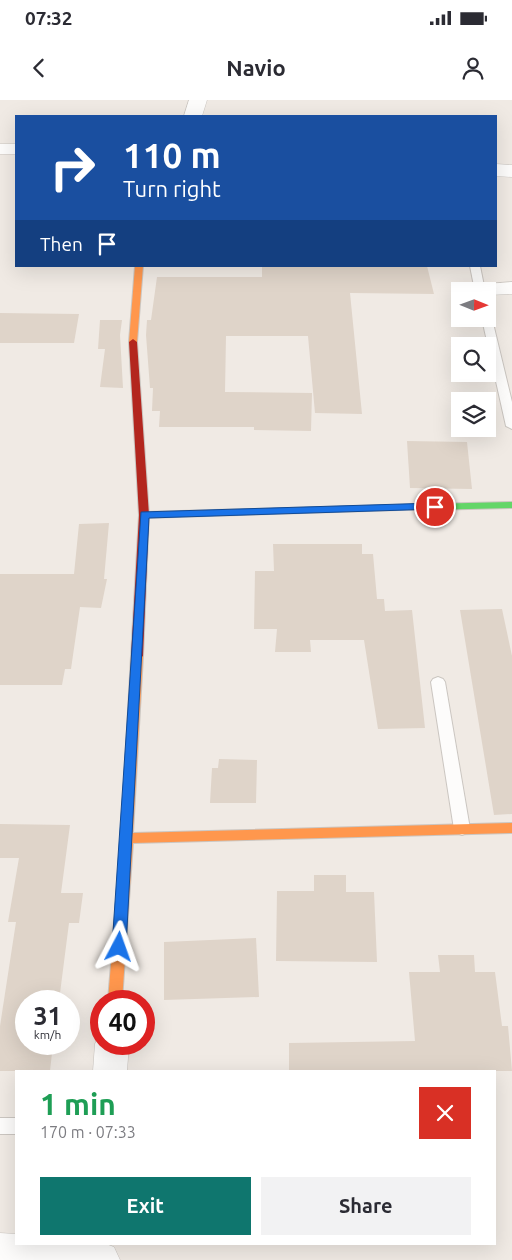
<!DOCTYPE html>
<meta charset="utf-8">
<style>
body{margin:0;font-family:Ubuntu,sans-serif;background:#f2f2f3;color:#2b2b33;height:100vh;display:flex;flex-direction:column;font-size:19px;white-space:nowrap}
*{box-sizing:border-box;margin:0}
p{font-size:16px;color:#7c7c81}
.icon{flex:none;width:28px;height:28px;fill:none;stroke:currentColor;stroke-width:2;stroke-linecap:round;stroke-linejoin:round}
.map{position:relative;flex:1;overflow:hidden}
.drawer{position:absolute;left:15px;top:970px;width:481px;height:175px;display:flex;flex-direction:column;background:#fff;border-radius:0px;box-shadow:0 5px 20px #0002}
.drawer>*{flex:none}
.hud{position:absolute;left:15px;top:15px;width:482px;height:152px;border-radius:0px;box-shadow:0 5px 20px #0002;background:#1a4fa0;color:#fff;overflow:hidden}
.needle{width:32px;rotate:91deg}
.buttons{position:absolute;left:451px;top:182px;display:grid;gap:10px}
.buttons a{display:grid;place-items:center;width:45px;height:45px;border-radius:0px;background:#fff;box-shadow:0 5px 20px #0002;font-size:25px}
.speed{position:absolute;left:15px;top:890px;display:flex;gap:10px;font-size:25px;font-weight:700;text-align:center}
.speed>*{display:grid;place-content:center;width:65px;height:65px;border-radius:50%;background:#fff;box-shadow:0 5px 20px #0002;line-height:1}
.speed small{font-size:12px;font-weight:400}
.speed .limit{border:8px solid #d22;background:#fff;color:#111}
.pin{position:absolute;display:grid;place-items:center;width:42px;height:42px;color:#fff;margin:-21px;border:2px solid #fff;border-radius:50%;box-shadow:0 1px 5px #0007}
.me{position:absolute;width:55px;margin:-28px;rotate:4deg;stroke-linejoin:round;filter:drop-shadow(0 0 4px #0008)}
.turn{display:flex;align-items:center;gap:18px;height:105px;padding:0 25px;font-size:22px}
.turn .icon{width:65px;height:65px;stroke-width:2.5}
.turn b{display:block;font-size:35px;line-height:42px}
.then{display:flex;align-items:center;height:48px;padding:0 25px;background:#0003;gap:10px;font-size:19px}
.round{display:grid;place-items:center;flex:none;width:52px;height:52px;border-radius:0px;background:#f2f2f3}
.head{display:flex;align-items:center;justify-content:space-between;height:85px;padding:0 25px}
h1{font-size:30px;font-weight:700;line-height:38px;color:#1e9e55}
.button{display:flex;gap:10px;margin-top:auto;padding:10px 25px}
.button a{flex:1;height:58px;border-radius:0px;background:#0f766e;color:#fff;font-size:20px;font-weight:700;line-height:58px;text-align:center}
.button a+a{background:#f2f2f3;color:#2b2b33}
.status{display:flex;justify-content:space-between;align-items:center;height:35px;padding:0 25px;background:#fff;direction:ltr}
.status svg{height:14px;fill:currentColor}
header{display:flex;justify-content:space-between;align-items:center;height:65px;padding:0 25px;background:#fff;font-size:22px;font-weight:700}
.map>svg:first-child{display:block}
.building{fill:#dfd4c9}
.lines{fill:none;stroke-linecap:round;stroke-linejoin:round}
.lane-casing{stroke:#cbc6c1;stroke-width:2}
.street-casing{stroke:#cbc6c1;stroke-width:1}
.fast-casing{stroke:#cbc6c1;stroke-width:2}
.slow-casing{stroke:#cbc6c1;stroke-width:2}
.jam-casing{stroke:#cbc6c1;stroke-width:2}
.lane{fill:#fdfcfb;fill-rule:evenodd}
.street{fill:#fdfcfb;fill-rule:evenodd}
.fast{fill:#63d668;fill-rule:evenodd}
.slow{fill:#ff974d;fill-rule:evenodd}
.jam{fill:#b3261e;fill-rule:evenodd}
.route{fill:#1a73e8;stroke:#114b97}
</style>
<div class="status"><b>07:32</b><svg viewBox="0 0 49 12"><path d="M0 12V9h3v3zM5 12V6h3v6zM10 12V3h3v9zM15 12V0h3v12zM26 1h20v11H26zM47 4h2v5h-2z"/></svg></div>
<header><svg class="icon" aria-label="back" viewBox="0 0 24 24"><path d="M15 5l-7 7 7 7"/></svg>Navio<svg class="icon" aria-label="person" viewBox="0 0 24 24"><circle cx="12" cy="8" r="4"/><path d="M4 21q1-7 8-7t8 7"/></svg></header>
<div class="map">
<svg width="512" height="1160" viewBox="0 0 512 1160">
<rect width="100%" height="100%" fill="#f0eae4"/>
<g class="building">
<path d="M262,166H427L434,194L350,193L362,314L315,313L308,236H226L225,292L312,293L311,331L254,330V327H159L160,311H152L153,288H150L146,235L147,220H151L157,177H262Z"/>
<path d="M0,213L79,214L74,243H0Z"/>
<path d="M100,220H122L120,235L123,288L100,287L105,249H98Z"/>
<path d="M407,341L467,342L472,389L410,388Z"/>
<path d="M109,423L104,479H107L101,508L80,507L71,569H65L62,585H0V474H74L79,424Z"/>
<path d="M273,444H362V454H373L377,499H384L385,511L412,510L425,628L378,629L364,540H310L311,552H275L277,529H254L255,471H274Z"/>
<path d="M502,509L512,556V714L494,715L460,510Z"/>
<path d="M219,659L257,660L256,703H210L212,668H218Z"/>
<path d="M0,724L70,725L61,793H83L79,823H69L59,901H26V944H53L50,971H0V926L16,822H8L19,758H0Z"/>
<path d="M314,775H346V792H374L377,862L276,861L277,791H314Z"/>
<path d="M256,838L259,897L164,900V842Z"/>
<path d="M438,855H474L475,872H495L502,926H508L512,971H289V943L415,941L409,872H440Z"/>
</g>
<g class="lines">
<g class="lane-casing">
<g id="lane">
<path d="M470,166H480L485,191H475Z"/>
<path d="M488,216L492,219L512,302V329L506,326L482,219H488Z"/>
<path d="M438,577L443,579L445,582L470,729L467,733L462,735L457,733L454,729L431,582L433,579Z"/>
<rect x="0" y="1018" width="16" height="16"/>
</g>
</g>
<g class="street-casing">
<g id="street">
<path d="M189,0H207L202,16H184Z"/>
<rect x="0" y="44" width="16" height="10"/>
<path d="M496,64L512,65V77L496,76Z"/>
<path d="M512,182V194L488,195V191H471L470,189L473,185Z"/>
<path d="M100,933L101,944H129L127,971H93L95,944Z"/>
<path d="M0,1133L16,1134V1144H106L114,1147L120,1160H0Z"/>
</g>
</g>
<g class="fast-casing">
<path id="fast" d="M512,402V408L427,410L422,407L427,404Z"/>
</g>
<g class="slow-casing">
<g id="slow">
<path d="M135,166H143L137,242L133,245L129,242Z"/>
<path d="M427,404L431,405L432,407L431,409L144,418L139,415L144,412Z"/>
<path d="M137,552L143,556L133,733L512,723V733L133,743L122,901H108L121,738L131,556Z"/>
</g>
</g>
<g class="jam-casing">
<path id="jam" d="M133,239L137,242L149,415L143,556L137,560L131,556L139,415L129,242Z"/>
</g>
<use href="#lane" class="lane"/>
<use href="#street" class="street"/>
<use href="#fast" class="fast"/>
<use href="#slow" class="slow"/>
<use href="#jam" class="jam"/>
</g>
<path class="route" d="M435,403L440,407L438,409L149,418L126,847L124,851L119,852L114,851L112,847L141,412Z"/>
</svg>
<div class="buttons">
<a><svg class="needle" viewBox="-14 -14 28 28"><path d="M0-13l5 13h-10z" fill="#e53935"/><path d="M0 13l5-13h-10z" fill="#7c7c81"/></svg></a>
<a><svg class="icon" aria-label="search" viewBox="0 0 24 24"><circle cx="10" cy="10" r="6"/><path d="M15 15l6 6"/></svg></a>
<a><svg class="icon" aria-label="layers" viewBox="0 0 24 24"><path d="M12 4l9 5-9 5-9-5zM3 14l9 5 9-5"/></svg></a>
</div>
<div class="speed"><div>31<small>km/h</small></div><div class="limit">40</div></div>
<div class="pin" style="left:435px;top:407px;background:#d93025"><svg class="icon" aria-label="arrive" viewBox="0 0 24 24"><path d="M6 21V4h12l-3 4 3 4H6"/></svg></div>
<svg class="me" style="left:119px;top:847px" viewBox="-20 -20 40 40"><path d="M0-17L14 15 0 8-14 15z" fill="#1a73e8" stroke="#fff" stroke-width="4"/></svg>
<div class="hud">
<div class="turn"><svg class="icon" aria-label="right" viewBox="0 0 24 24"><path d="M7 20v-9h11M14 6l5 5-5 5"/></svg><div><b>110 m</b>Turn right</div></div>
<div class="then">Then<svg class="icon" aria-label="arrive" viewBox="0 0 24 24"><path d="M6 21V4h12l-3 4 3 4H6"/></svg></div>
</div>
<section class="drawer">
<div class="head"><div><h1>1 min</h1><p>170 m · 07:33</p></div><a class="round" style="background:#d93025;color:#fff"><svg class="icon" aria-label="close" viewBox="0 0 24 24"><path d="M6 6l12 12M18 6L6 18"/></svg></a></div>
<div class="button"><a>Exit</a><a>Share</a></div>
</section>
</div>
